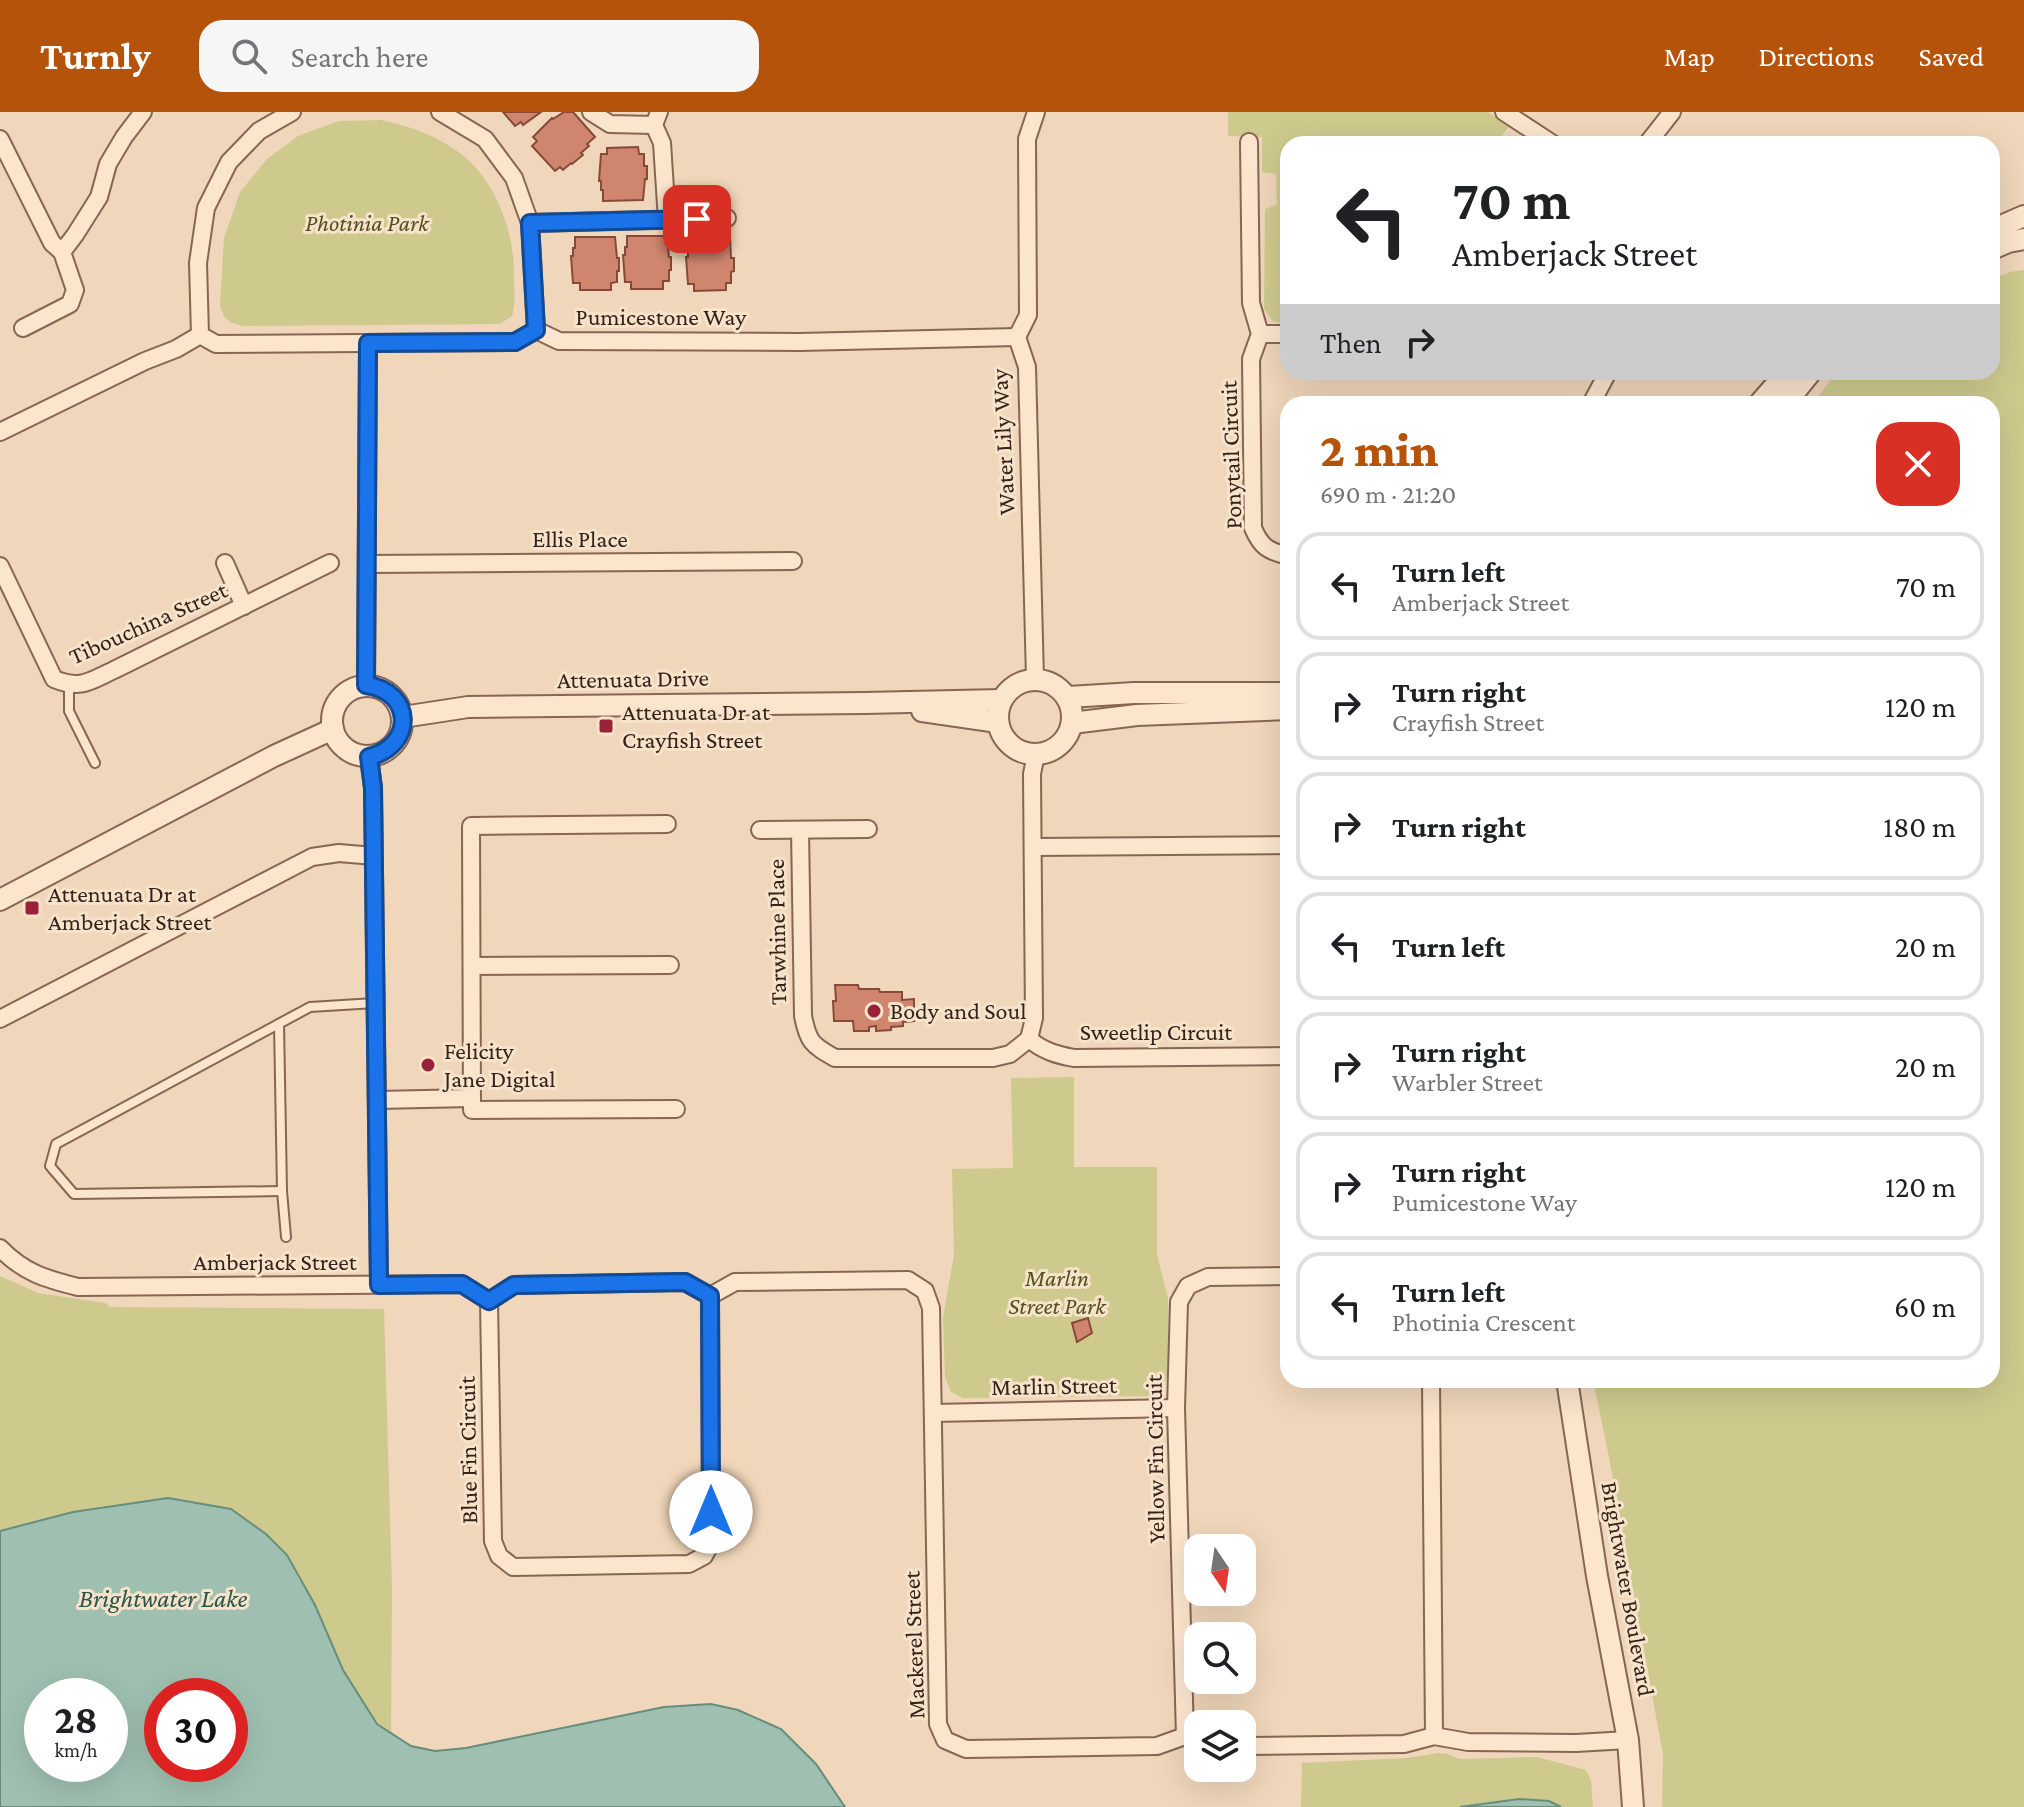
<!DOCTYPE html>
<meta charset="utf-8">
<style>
body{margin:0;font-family:"Crimson Pro",serif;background:#f6f6f6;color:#202124;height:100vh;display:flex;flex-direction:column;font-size:30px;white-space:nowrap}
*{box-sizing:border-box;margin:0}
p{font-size:26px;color:#757577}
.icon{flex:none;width:44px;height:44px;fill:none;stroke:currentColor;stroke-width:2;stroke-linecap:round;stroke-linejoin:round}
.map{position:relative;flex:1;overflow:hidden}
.details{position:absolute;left:1280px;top:284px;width:720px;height:992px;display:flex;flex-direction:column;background:#fff;border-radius:24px;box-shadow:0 8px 32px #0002}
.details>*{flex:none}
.banner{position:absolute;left:1280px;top:24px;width:720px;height:244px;border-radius:24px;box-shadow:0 8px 32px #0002;background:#fff;color:#202124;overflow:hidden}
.needle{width:52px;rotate:167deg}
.buttons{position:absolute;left:1184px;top:1422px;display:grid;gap:16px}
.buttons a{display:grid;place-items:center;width:72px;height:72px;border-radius:16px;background:#fff;box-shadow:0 8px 32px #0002;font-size:40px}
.speed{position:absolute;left:24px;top:1566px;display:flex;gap:16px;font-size:40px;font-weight:700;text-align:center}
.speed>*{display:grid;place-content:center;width:104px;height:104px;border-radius:50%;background:#fff;box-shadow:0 8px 32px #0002;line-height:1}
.speed small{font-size:20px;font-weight:400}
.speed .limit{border:12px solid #d22;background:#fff;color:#111}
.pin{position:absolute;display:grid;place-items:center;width:68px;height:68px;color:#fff;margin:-34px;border-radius:16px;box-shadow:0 4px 12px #0006}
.me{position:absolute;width:88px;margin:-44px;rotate:0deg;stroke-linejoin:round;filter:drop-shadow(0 0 6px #0008)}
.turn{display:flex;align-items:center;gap:28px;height:168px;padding:0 40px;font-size:36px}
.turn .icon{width:104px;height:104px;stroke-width:2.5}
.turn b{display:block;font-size:56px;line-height:68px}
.then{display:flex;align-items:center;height:76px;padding:0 40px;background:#0003;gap:16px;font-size:30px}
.round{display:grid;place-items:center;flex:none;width:84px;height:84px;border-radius:24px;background:#f6f6f6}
.headline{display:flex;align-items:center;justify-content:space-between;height:136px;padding:0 40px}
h1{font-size:48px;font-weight:800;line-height:60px;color:#b45309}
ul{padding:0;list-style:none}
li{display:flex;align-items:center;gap:24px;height:108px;margin:0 16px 12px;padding:0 24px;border:4px solid #e0e0e0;border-radius:24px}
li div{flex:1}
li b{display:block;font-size:30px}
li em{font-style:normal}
header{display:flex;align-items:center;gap:48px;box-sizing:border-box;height:112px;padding:0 40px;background:#b45309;color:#fff}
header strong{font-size:38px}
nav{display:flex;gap:44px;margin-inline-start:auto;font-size:28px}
.search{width:560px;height:72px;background:#f6f6f6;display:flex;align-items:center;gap:20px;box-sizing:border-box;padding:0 28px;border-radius:24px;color:#757577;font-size:30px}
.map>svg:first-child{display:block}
.green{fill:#ceca8e}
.water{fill:#9fc0b0;stroke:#678d7d;stroke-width:2;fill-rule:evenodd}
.building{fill:#d0856e;stroke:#874a39;stroke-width:2}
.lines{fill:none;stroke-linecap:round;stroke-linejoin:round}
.service-casing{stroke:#876654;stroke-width:12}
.minor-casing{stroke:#876654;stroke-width:20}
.tertiary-casing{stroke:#876654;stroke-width:24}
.service{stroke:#fbe5cd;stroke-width:8}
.minor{stroke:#fbe5cd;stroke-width:16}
.tertiary{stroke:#fbe5cd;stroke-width:20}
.route-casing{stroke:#114b97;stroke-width:20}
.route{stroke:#1a73e8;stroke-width:14}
.poi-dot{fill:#992138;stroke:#f7e2ca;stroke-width:3}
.labels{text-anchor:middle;stroke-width:6;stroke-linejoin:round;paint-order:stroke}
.park-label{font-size:24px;font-style:italic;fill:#4f531f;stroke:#f7e2ca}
.street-label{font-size:24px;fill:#35221a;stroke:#f7e2ca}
.poi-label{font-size:24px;fill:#35221a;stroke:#f7e2ca;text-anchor:start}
.water-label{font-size:26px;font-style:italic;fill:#28564b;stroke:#f7e2ca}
</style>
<header>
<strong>Turnly</strong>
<div class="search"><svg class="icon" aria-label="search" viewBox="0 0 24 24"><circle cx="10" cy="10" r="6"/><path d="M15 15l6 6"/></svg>Search here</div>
<nav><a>Map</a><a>Directions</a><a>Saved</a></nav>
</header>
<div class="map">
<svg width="2024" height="1695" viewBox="0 0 2024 1695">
<rect width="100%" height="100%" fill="#f0d6ba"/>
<g class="green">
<path d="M1228,0H1488L1510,13L1497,30L1500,32H1288V213L1273,209L1264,197L1265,97L1277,93L1276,62L1262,60V25L1228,24Z"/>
<path d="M381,8C410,14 441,25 465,45C497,73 514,120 514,161C514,176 516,190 512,204L500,212L243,214L232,211L224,205L220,194L224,126L240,80L267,47L298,24L339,9Z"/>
<path d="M2024,158V1695H1662L1663,1643L1609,1345L1593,1268H1992V292H1812L1837,260H1992V167L2010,160Z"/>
<path d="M1074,965V1055H1157V1143L1168,1186V1262L1163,1275L1149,1284L963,1286L951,1280L945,1265L943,1206L954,1143L952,1057L1013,1056L1011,966Z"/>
<path d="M0,1164L38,1181L105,1191L110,1195L384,1197L392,1476L391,1622L377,1612L343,1558L315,1493L231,1397L168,1386L73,1400L0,1419Z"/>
<path d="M1438,1641L1448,1642L1459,1647L1537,1645L1586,1658L1591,1669L1593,1695H1561L1549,1689L1460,1695H1301L1302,1651L1406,1646Z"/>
</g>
<g class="water">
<path d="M168,1386L231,1397L266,1422L287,1443L315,1493L343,1558L377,1612L411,1634L435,1639L466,1636L664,1595L711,1592L738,1598L781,1617L816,1652L845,1695H0V1419L73,1400ZM42,1584H110V1652H42ZM162,1584H230V1652H162Z"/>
<path d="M1519,1687L1549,1689L1561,1695H1460Z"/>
</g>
<g class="building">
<path d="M503,0H541L523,13L521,10L515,14Z"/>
<path d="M564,0H573L595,25L587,32L589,34L581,41L583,43L572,52L571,51L563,58L560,55L555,59L532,34L537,29L533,25L552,6L553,7Z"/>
<path d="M638,35L639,42H644V54H647V67H645L643,88L603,89V78H601V69H599L601,42H607V36Z"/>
<path d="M627,124H667L669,145H671V158H669V169H663V177H631V170H625L623,143H625V135H627Z"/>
<path d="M575,125H615L617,146H619V159H617V170L611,171V178H580V171H573L571,144H573V136H575Z"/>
<path d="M690,125H730L731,146H734V159L731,160V171H726V178L694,179V172H688L686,145H688V136H690Z"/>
<path d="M835,873H858L859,877H879L880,880H902V888L914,887V909L903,910V914L891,915V918L876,919V914L869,915V919H854L853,909H834L833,889H836Z"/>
<path d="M1088,1206L1092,1221L1077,1230L1072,1211Z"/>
</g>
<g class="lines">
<g class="service-casing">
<g id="service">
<path d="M69,573V599L95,651"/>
<path d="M279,912L282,1079L286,1125"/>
<path d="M282,1079L74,1082L50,1054L56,1032L310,895L375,891"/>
</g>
</g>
<g class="minor-casing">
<g id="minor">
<path d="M440,0L485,27L514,66L530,111L536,218"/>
<path d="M591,0L610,12L654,13"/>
<path d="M659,0L654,13L662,31L667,108"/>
<path d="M1504,0L1553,32"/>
<path d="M0,27L52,131L62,140L75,178L70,192L23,216"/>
<path d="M1249,30L1251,191L1260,222L1251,247L1253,416C1261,435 1268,439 1288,444"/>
<path d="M1647,32L1672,0"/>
<path d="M530,111L727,106"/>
<path d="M62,140L75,123L99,85L108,52L124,25L143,0"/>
<path d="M1260,222H1288"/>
<path d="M200,223L198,151L206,96L229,50L259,19L292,0"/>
<path d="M1591,292L1608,260"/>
<path d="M0,320L145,249L176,237L200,223L216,232L515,230L536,218L559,229L799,230L1017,225"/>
<path d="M225,451L244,494"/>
<path d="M368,452L793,449"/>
<path d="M0,454L54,567C81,578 90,569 114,558L330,451"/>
<path d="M1035,567L1027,255L1017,225L1028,203L1027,27L1036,0"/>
<path d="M366,573L368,231"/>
<path d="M1036,642L1032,662L1034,906L1029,927C1043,939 1057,943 1074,946L1288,944"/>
<path d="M369,645L373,676L379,1173"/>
<path d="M667,712L471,714L472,998L676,997"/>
<path d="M760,718L868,717"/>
<path d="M800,718L803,904C808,930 812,933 835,946H993L1010,942L1029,927"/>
<path d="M1034,735L1288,733"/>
<path d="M472,854L670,853"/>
<path d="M0,907L312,745L339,741L374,744"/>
<path d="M377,988L472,986"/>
<path d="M0,1136C24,1161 46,1167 78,1175L462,1172L489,1189L514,1173L685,1170L710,1184L735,1170L908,1168L925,1179L931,1196L938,1612L945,1628L966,1637L1157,1634L1185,1624L1198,1628"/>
<path d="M489,1189L493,1429L499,1444L513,1455L689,1452L704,1444L711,1431L710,1184"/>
<path d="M1431,1268L1434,1624"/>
<path d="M933,1301L1176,1296"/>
<path d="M1185,1624L1176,1296L1179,1190L1188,1174L1208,1165L1288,1164"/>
<path d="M1242,1634L1404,1632L1434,1624L1468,1630L1576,1631L1628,1628"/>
</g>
</g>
<g class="tertiary-casing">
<g id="tertiary">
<path d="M1992,118L2024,104"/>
<path d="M1992,137L2008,130L2024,127"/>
<path d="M1759,292L1787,260"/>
<path d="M1785,292L1811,260"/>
<circle cx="1035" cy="605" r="37"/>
<circle cx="367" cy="609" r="35"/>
<path d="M1068,585L1134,581H1288"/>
<path d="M922,599L998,610"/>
<path d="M403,605L468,595L864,591L1001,588"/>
<path d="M1072,611L1137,603L1288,597"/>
<path d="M0,788L274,644L333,617"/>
<path d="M1567,1268L1597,1464L1628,1628L1633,1695"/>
</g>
</g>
<use href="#service" class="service"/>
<use href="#minor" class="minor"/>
<use href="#tertiary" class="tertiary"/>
</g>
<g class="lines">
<g class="route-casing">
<path id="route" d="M697,107L530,111L536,218L515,230L368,231L366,573C414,579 415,634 369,645L373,676L379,1173L462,1172L489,1189L514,1173L685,1170L710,1184L711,1400"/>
</g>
<use href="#route" class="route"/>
</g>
<g class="poi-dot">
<rect x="598" y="606" width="16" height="16" rx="4"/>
<rect x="24" y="788" width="16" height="16" rx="4"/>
<circle cx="874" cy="899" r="8"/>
<circle cx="428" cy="953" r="8"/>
</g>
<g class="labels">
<g class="park-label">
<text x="367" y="119">Photinia Park</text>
<text x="1057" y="1174">Marlin<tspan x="1057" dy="28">Street Park</tspan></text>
</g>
<g class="street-label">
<text x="661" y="213">Pumicestone Way</text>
<text transform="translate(1003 330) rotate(-93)" y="8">Water Lily Way</text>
<text transform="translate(1231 343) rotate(-92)" y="8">Ponytail Circuit</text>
<text x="580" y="435">Ellis Place</text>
<text transform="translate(148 511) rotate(-24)" y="8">Tibouchina Street</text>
<text transform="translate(633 567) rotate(-1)" y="8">Attenuata Drive</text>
<text transform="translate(777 820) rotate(-91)" y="8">Tarwhine Place</text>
<text x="1156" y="928">Sweetlip Circuit</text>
<text x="275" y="1158">Amberjack Street</text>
<text transform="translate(1054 1274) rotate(-1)" y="8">Marlin Street</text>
<text transform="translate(468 1338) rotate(-91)" y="8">Blue Fin Circuit</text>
<text transform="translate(1155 1347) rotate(-91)" y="8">Yellow Fin Circuit</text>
<text transform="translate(1628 1477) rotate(80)" y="8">Brightwater Boulevard</text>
<text transform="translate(914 1533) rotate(-92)" y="8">Mackerel Street</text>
</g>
<g class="poi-label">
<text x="622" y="608">Attenuata Dr at<tspan x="622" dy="28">Crayfish Street</tspan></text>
<text x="48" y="790">Attenuata Dr at<tspan x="48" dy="28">Amberjack Street</tspan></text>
<text x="890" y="907">Body and Soul</text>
<text x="444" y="947">Felicity<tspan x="444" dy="28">Jane Digital</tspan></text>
</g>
<g class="water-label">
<text x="163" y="1495">Brightwater Lake</text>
</g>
</g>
</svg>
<div class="buttons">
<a><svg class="needle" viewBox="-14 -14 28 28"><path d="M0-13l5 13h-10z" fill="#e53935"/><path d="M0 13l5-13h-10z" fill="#757577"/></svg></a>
<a><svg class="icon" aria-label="search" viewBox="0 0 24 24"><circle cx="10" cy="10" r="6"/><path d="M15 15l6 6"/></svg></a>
<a><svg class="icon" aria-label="layers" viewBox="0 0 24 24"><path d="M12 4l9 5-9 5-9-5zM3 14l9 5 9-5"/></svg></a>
</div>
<div class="speed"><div>28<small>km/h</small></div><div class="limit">30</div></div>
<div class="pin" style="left:697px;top:107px;background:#d93025"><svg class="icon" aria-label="arrive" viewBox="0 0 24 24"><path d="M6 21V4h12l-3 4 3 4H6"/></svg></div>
<svg class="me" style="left:711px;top:1400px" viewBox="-20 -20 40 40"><circle r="19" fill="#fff"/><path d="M0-13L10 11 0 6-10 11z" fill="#1a73e8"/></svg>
<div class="banner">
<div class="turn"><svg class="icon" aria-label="left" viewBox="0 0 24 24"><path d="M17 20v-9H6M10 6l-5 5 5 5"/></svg><div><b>70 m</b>Amberjack Street</div></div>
<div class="then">Then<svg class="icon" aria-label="right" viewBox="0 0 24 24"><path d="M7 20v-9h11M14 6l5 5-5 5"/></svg></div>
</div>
<section class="details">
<div class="headline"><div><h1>2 min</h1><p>690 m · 21:20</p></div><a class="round" style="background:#d93025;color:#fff"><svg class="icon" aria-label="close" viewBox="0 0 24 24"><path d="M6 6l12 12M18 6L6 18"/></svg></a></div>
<ul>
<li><svg class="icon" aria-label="left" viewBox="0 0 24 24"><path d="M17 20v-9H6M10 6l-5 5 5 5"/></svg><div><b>Turn left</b><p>Amberjack Street</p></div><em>70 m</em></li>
<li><svg class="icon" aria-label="right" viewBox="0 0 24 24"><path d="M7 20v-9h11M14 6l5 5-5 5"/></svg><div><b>Turn right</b><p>Crayfish Street</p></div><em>120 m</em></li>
<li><svg class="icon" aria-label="right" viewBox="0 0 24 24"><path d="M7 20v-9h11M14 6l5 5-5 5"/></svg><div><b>Turn right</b></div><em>180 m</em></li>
<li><svg class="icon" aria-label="left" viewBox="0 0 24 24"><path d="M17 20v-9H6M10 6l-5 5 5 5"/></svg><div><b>Turn left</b></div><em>20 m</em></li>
<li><svg class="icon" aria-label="right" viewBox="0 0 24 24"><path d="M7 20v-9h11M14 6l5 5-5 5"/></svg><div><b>Turn right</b><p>Warbler Street</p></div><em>20 m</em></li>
<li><svg class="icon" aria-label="right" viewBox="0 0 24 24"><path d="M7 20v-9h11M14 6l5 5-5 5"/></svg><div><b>Turn right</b><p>Pumicestone Way</p></div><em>120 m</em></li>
<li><svg class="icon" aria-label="left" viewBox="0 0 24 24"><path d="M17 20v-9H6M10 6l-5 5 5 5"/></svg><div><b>Turn left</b><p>Photinia Crescent</p></div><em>60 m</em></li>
</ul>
</section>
</div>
